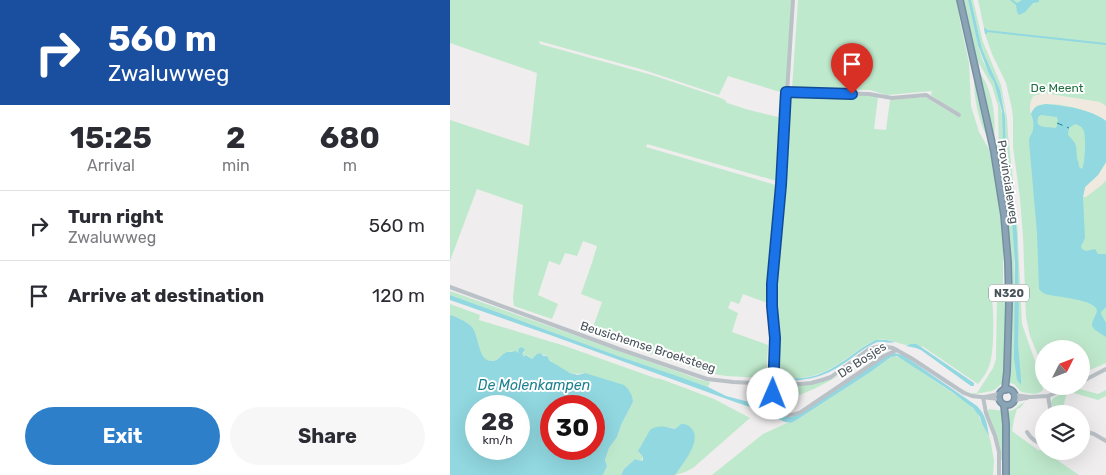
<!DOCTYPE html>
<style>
body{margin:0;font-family:Rubik,sans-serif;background:#f7f7f7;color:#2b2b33;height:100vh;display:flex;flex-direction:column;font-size:19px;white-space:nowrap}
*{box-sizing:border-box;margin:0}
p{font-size:16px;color:#7c7c81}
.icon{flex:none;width:28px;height:28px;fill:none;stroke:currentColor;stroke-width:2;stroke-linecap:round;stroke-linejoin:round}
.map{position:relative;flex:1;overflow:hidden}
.details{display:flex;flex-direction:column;background:#fff;width:450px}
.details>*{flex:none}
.hud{background:#1a4fa0;color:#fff;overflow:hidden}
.needle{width:32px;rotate:48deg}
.tools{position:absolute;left:585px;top:340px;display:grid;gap:10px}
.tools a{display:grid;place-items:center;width:55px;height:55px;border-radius:50%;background:#fff;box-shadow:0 5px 20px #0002;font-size:25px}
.speed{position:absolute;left:15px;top:395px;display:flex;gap:10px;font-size:25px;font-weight:700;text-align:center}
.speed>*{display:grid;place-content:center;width:65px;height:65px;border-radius:50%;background:#fff;box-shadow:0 5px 20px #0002;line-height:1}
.speed small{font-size:12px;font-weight:400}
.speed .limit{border:8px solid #d22;background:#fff;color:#111}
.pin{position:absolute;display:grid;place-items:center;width:42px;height:42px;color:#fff;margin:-51px -21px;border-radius:50% 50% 50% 0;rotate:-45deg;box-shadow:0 0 5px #0007}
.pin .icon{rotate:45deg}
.me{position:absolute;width:55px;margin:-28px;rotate:1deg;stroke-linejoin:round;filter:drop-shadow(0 0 4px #0008)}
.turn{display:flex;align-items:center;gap:18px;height:105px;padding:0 25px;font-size:22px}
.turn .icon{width:65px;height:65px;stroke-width:2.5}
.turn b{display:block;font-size:35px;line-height:42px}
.eta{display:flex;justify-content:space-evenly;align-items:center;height:85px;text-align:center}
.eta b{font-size:30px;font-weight:700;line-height:35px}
.cta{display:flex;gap:10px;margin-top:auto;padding:10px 25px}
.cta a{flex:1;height:58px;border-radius:30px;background:#2d7fc9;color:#fff;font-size:20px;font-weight:700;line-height:58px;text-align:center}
.cta a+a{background:#f7f7f7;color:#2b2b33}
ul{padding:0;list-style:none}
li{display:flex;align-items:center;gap:15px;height:70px;padding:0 25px;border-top:1px solid #e1e1e2}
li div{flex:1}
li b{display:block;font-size:19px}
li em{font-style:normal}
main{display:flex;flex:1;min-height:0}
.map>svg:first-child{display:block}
.green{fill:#bfe9cc;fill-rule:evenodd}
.sand{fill:#efe9df}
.water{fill:#91d8e1;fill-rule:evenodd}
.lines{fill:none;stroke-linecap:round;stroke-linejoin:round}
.ferry{stroke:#1b828f;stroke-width:1;stroke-dasharray:6 5;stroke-linecap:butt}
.highway-casing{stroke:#758fa2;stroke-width:8}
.minor{stroke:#bac2c8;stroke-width:4}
.highway{stroke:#8aa4b6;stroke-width:5}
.route-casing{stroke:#114b97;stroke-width:12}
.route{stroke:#1a73e8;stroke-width:9}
.labels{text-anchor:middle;stroke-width:4;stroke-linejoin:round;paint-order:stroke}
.shield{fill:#fff;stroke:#7e868a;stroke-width:1}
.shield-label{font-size:11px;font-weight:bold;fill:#475258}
.park-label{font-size:12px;fill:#217041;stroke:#fff}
.street-label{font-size:12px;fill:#475258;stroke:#fff}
.water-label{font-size:14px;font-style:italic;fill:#1b828f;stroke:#fff}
</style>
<main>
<section class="details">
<div class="hud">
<div class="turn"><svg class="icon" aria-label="right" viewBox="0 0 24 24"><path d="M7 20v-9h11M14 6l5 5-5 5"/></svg><div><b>560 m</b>Zwaluwweg</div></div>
</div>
<div class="eta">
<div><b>15:25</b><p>Arrival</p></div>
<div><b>2</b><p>min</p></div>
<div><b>680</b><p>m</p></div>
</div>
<ul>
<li><svg class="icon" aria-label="right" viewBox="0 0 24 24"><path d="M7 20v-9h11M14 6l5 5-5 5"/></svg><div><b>Turn right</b><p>Zwaluwweg</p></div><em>560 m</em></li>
<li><svg class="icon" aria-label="arrive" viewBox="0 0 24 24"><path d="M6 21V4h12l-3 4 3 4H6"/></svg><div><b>Arrive at destination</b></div><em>120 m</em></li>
</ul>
<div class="cta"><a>Exit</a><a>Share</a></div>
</section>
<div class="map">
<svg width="656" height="475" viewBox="0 0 656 475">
<rect width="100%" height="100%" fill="#efeded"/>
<g class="green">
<path d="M0,0H342L330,182L197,144L196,147L329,186L320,304L293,294L289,304L281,301L278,308L288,313L282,332L318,345L316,378L276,376L258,373L141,333L152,302L131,294L142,263L147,246L133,241L127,256L115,253L110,265L99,261L88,295L108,304L102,319L64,306L63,297L73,205L27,189L0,261V120L79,146L87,73L0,43ZM89,41L194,70L269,95L278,76L330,92L328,117L299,110L277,103L275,100L268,97L202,75L90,44Z"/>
<path d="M348,0H507L510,21L519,63L521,106L529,132L540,151L546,181L549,204L553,245V302L556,301L555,383C549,384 549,387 544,390C540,392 540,391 536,392C525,394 521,396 512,389L520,393H527L543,368L546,359L547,299L542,300C544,314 544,351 540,363C538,371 533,378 528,384L472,346L470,349L465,346C453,347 440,337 427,340C417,343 406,352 397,358C375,374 356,381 328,378L330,332L327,303V290L335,202L341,93L409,94L428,97L424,129L436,130L440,100L475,97L505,115L507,112L481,95L482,91L437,95L420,90L342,89Z"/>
<path d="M513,0H518L529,49L533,61L546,86L552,114L553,147L564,234L565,302L568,317L569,297L567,237L561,185L556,149L555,111L550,90L532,49L521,0H523L533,42L551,85L557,118L558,134L567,218L572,324L592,381L593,390C588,396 578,393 571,392L564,384L560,383L556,197L549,155L548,106L542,86L526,58Z"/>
<path d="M528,0H656V363L631,374V349H594V370L580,336L576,317L573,236L570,198L563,147V118L562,109L556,83L542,54L536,37Z"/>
<path d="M528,70C543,90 546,116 544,140Z"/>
<path d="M524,78L538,139C528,119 524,100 524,78Z"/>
<path d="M0,291L251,380L260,382L258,387L168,356L0,295Z"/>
<path d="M0,304L30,315L29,320L115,346L205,378L211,379L264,399L300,418L243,468L235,472L225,475C233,463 242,452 244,438L231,424L225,429L219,427L203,428L190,447L189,453L193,457L191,461L185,459L184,460L174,469L171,475H153L157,466L155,460L159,448L167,437L171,425L183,402L133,373C120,377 103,366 96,355L94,356L91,353L88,354L82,359L77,355L74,358L71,354L75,352L71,347L69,348L68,351L69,353C65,352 62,351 58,352C51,354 46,364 37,360C28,356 29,338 23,329C19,322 8,318 0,315Z"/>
<path d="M444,356L451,358L470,371L516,402L527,412L532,424L539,436L541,443L544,461L543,475H262L313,434L337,423H341L345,421L419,373L441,357Z"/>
<path d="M389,375C381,381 346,399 337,398C332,397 327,391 324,388L326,385C348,387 369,385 389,375Z"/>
<path d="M626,388L648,394L656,390V396L648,400L617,391Z"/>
<path d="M617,393L611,414H606L601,405C601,396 609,395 617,393Z"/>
<path d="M575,402L570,408L567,409L564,419L562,431L588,450L594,451L629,475H558L559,411C566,410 569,404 575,402Z"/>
<path d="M539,409L554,411V434L552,460H551L537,412Z"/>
</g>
<g class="sand">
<path d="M594,93L650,102L656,106V121C640,110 605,100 586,106L581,114C579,107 580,102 583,96Z"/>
<path d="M656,162V180L653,184L636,197H633L635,187L648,175Z"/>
</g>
<g class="water">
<path d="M518,0H521L532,49L550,90L555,116L556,149L562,188L567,234L569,295L568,345L571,378V385L567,380L564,358L565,264L562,221L553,150L552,111L544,82L539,74L528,45Z"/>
<path d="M560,0H563L567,3L572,0H589V2L583,3L575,12L569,15L567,12L566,5Z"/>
<path d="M534,28H535L537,30L656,43V45L537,32V34H535Z"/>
<path d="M596,104C615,106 641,109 656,121V162L648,175L635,187L633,197L635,238L631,246L632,249L636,251L645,249L648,254H656V307L651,312V314L656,323V337L645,330L642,326C642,320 646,316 647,311C647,299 604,297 595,294C593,293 591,291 589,289L587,233L579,141C579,137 582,134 583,130C584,124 583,118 581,114C584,106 589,105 596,104ZM591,115L607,117L608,121L606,128C602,127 590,128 588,124C587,122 588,119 588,117ZM625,124C629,125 633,127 634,132C636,138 635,164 632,169L629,167C629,164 628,161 627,158C626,146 628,145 618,135L619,128Z"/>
<path d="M0,295L168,356L227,376L258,387L276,396L299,402L333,416L342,417L440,354L444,353L453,355L527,406C536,415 537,424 539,436L532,424L530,417L523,408L502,392L447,356L441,357L419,373L345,421L341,423L335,422L303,408L285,402L103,336L0,300Z"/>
<path d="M0,315C6,317 16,321 21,326C30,335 27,360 41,361C49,361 51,354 57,352C60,352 63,352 65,351L69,353L68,351L69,348L72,347L75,350L72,354L74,357L76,355L82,359L87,354L91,353L93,356H97L100,361L120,373L128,375L135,373L174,385L178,389L182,396L183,402L171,425L167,437L159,448L155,460L157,466L153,475H0ZM26,406H69V449H26ZM101,406H144V449H101Z"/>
<path d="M426,340H436L445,342C438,344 432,340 425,343C416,347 407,354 399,360C375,377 362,380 333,381V379C346,378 360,379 372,373C392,365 407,349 426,340Z"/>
<path d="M461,344H466L471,347L524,383V386H521L471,350L466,348L456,346Z"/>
<path d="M231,424C236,424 239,425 242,429C252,441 232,465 225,475H171L174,469L184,460L185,459L191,461L193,460V457L188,451L200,430C208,424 217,427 225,429Z"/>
</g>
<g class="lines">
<path class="ferry" d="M607,123L619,128"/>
<g class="highway-casing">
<g id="highway">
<path d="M510,0L544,152L554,215L558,262L559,303L557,371L555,390"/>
<circle cx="557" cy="397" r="8"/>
<path d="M554,405L556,424V475"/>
</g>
</g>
<g class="minor">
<path d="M343,0L331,185L322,285V306L325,338L323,404C328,417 339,417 351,412L434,356L447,350"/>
<path d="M337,92L419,94L442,98L476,95L509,115"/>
<path d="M0,287L169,349L257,379L283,382L323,384H350L361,383L372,380L381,377L419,349L431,346L443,348L461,358L514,393L522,396L549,399"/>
<path d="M631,382L656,369"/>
<path d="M564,395L580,397L598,396L622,386"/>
<path d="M598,396L600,408L603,414"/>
<path d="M533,397L536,413L545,436L549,452V475"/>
<path d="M535,397L549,394"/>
<path d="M564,400L577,398"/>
<path d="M631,430L644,434L656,441"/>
<path d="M577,432C581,439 587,443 594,444"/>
</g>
<use href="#highway" class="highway"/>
</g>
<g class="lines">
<g class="route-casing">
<path id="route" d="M323,394L325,338L322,306V284L331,185L336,92L402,94"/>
</g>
<use href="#route" class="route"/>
</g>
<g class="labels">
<rect class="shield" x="539" y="284.5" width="40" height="17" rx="4"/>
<g class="shield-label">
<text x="559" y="297">N320</text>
</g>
<g class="park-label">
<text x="607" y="92">De Meent</text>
</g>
<g class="street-label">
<text transform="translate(558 182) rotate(81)" y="4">Provincialeweg</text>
<text transform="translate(198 347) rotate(18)" y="4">Beusichemse Broeksteeg</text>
<text transform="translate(412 360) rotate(-33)" y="4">De Bosjes</text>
</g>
<g class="water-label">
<text x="84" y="390">De Molenkampen</text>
</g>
</g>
</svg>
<div class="tools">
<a><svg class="needle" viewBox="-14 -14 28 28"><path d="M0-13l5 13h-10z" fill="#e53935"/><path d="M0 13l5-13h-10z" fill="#7c7c81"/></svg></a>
<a><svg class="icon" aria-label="layers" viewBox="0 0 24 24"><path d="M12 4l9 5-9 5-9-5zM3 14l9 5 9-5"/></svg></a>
</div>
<div class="speed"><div>28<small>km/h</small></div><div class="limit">30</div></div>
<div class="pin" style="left:402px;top:94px;background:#d93025"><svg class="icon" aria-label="arrive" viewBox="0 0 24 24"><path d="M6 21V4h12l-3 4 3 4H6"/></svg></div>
<svg class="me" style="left:323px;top:394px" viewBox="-20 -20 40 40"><circle r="19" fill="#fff"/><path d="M0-13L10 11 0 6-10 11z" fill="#1a73e8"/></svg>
</div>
</main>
